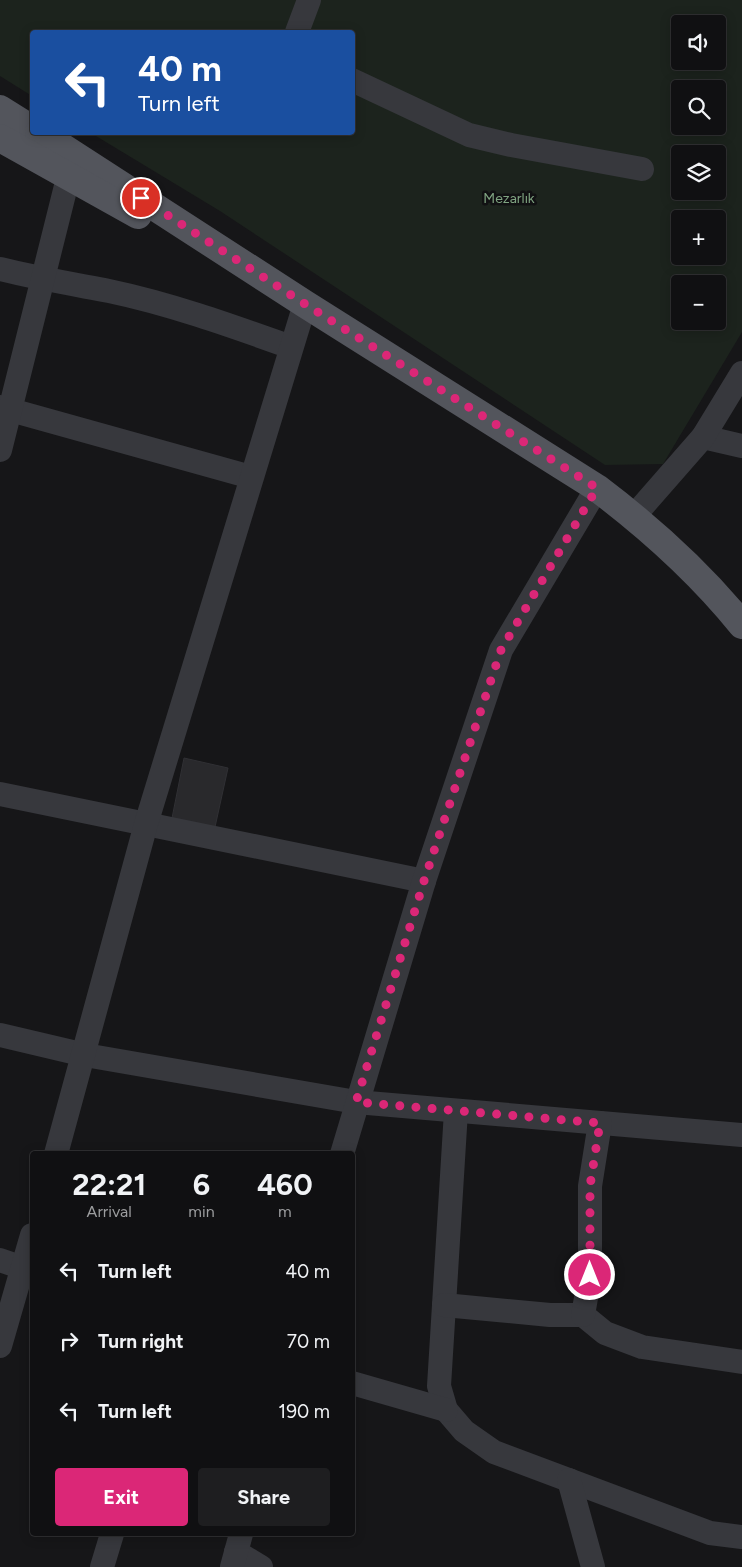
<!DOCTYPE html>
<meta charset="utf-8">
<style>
body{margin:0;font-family:Figtree,sans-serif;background:#1e1e20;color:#f1f3f6;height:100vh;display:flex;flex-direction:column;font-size:19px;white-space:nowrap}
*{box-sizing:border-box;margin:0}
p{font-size:16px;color:#9c9d9f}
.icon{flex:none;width:28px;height:28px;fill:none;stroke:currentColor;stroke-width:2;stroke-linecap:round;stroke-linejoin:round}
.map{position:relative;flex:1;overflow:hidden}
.side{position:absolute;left:30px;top:1151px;width:325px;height:385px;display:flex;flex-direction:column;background:#101012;border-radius:5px;box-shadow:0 2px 12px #0003,0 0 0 1px #303032}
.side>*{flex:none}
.banner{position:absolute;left:30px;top:30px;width:325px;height:105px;border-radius:5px;box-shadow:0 2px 12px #0003,0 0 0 1px #303032;background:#1a4fa0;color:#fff;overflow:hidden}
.fabs{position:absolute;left:671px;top:15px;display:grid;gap:10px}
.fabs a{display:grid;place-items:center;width:55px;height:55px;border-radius:5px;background:#101012;box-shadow:0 2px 12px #0003,0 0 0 1px #303032;font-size:25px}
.pin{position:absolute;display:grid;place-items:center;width:42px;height:42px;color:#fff;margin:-21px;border:2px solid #fff;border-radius:50%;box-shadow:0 1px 5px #0007}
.me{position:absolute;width:55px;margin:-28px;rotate:0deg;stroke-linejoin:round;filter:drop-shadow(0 0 4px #0008)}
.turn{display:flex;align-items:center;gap:18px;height:105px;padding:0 25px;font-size:22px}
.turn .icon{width:65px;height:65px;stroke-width:2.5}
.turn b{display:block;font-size:35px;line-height:42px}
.eta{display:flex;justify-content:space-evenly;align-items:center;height:85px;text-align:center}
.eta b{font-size:30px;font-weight:700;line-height:35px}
.primary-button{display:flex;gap:10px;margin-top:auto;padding:10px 25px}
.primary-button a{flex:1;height:58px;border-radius:5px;background:#db2777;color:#fff;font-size:20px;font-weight:700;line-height:58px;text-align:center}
.primary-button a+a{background:#1e1e20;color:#f1f3f6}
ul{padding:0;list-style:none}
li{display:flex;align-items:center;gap:15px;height:70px;padding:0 25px}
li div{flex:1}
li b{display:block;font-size:19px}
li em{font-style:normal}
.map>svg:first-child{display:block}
.green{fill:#1c231d;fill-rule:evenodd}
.building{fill:#29292c;stroke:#303034}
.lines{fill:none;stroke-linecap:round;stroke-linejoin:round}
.minor{stroke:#37383d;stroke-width:24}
.major{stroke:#53555c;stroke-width:28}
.route{stroke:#db2777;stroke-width:9;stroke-dasharray:0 16.2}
.labels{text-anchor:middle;stroke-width:5;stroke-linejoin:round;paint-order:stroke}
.park-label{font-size:14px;fill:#7fa381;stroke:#111113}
</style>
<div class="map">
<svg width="742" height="1567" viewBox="0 0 742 1567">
<rect width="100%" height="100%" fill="#161618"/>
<path class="green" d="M0,0H742V332L663,464L605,465L220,211L91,133L352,132V32H32V96L0,76ZM680,24H718V61H680ZM680,89H718V126H680ZM680,154H718V191H680ZM680,219H718V256H680ZM680,284H718V321H680Z"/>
<path class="building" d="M184,758L228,768L215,827L172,818Z"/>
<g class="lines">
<g class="minor">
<path d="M297,32L309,0"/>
<path d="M352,80L469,135L511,145L642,169"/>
<path d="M0,269C36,278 72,284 109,291C171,304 232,326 291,347"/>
<path d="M0,407L251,477"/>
<path d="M703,437L742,446"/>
<path d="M0,450L73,158"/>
<path d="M634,516L703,437L742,373"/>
<path d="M0,794L424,881"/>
<path d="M0,1035L85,1055L356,1102L742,1135"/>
<path d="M456,1111L439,1386L446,1410L464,1431L494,1452L710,1533L742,1537"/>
<path d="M56,1154L146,824L305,304"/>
<path d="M342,1154L424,881L501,650L597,488"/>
<path d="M0,1260L32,1271"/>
<path d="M444,1305L550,1315H583L605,1333L642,1347L742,1362"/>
<path d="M583,1315L590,1275V1186L600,1123"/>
<path d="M0,1346L32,1235"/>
<path d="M352,1383L446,1410"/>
<path d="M569,1480L593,1567"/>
<path d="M236,1552L261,1567"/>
<path d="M102,1567L112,1534"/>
<path d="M232,1567L241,1534"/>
</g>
<g class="major">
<path d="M0,109L32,129"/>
<path d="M39,132L305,304L597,488C650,528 700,573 742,625"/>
<path d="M0,138L138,215"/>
</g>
</g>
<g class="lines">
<path class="route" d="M141,198L305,304L597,488L501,650L424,881L356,1102L600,1123L590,1186V1275"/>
</g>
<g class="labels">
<g class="park-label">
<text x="509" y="203">Mezarlık</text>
</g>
</g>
</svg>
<div class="fabs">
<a><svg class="icon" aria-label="sound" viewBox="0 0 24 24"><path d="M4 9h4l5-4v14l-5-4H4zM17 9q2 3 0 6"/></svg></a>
<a><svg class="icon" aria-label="search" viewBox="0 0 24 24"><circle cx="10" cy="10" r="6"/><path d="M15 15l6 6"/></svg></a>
<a><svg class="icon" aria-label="layers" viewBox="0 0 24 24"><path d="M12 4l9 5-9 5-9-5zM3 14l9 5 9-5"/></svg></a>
<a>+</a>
<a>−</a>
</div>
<div class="pin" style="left:141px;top:198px;background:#d93025"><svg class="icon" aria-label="arrive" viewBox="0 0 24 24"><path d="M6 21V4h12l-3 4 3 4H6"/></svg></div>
<svg class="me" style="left:590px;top:1275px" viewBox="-20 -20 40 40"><circle r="17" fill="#db2777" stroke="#fff" stroke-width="3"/><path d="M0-11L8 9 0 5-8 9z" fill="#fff"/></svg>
<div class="banner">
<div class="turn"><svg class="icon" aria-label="left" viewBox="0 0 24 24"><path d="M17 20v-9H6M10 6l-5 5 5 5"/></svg><div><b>40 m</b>Turn left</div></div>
</div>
<section class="side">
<div class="eta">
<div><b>22:21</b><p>Arrival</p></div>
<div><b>6</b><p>min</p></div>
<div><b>460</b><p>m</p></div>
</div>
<ul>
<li><svg class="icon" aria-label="left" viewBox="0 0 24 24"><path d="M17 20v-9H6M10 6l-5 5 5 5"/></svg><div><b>Turn left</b></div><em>40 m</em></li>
<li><svg class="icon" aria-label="right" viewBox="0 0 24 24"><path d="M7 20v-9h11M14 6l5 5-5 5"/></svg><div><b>Turn right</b></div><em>70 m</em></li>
<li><svg class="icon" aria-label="left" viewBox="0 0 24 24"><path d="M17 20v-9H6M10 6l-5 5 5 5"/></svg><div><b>Turn left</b></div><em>190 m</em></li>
</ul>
<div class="primary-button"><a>Exit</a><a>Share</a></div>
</section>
</div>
